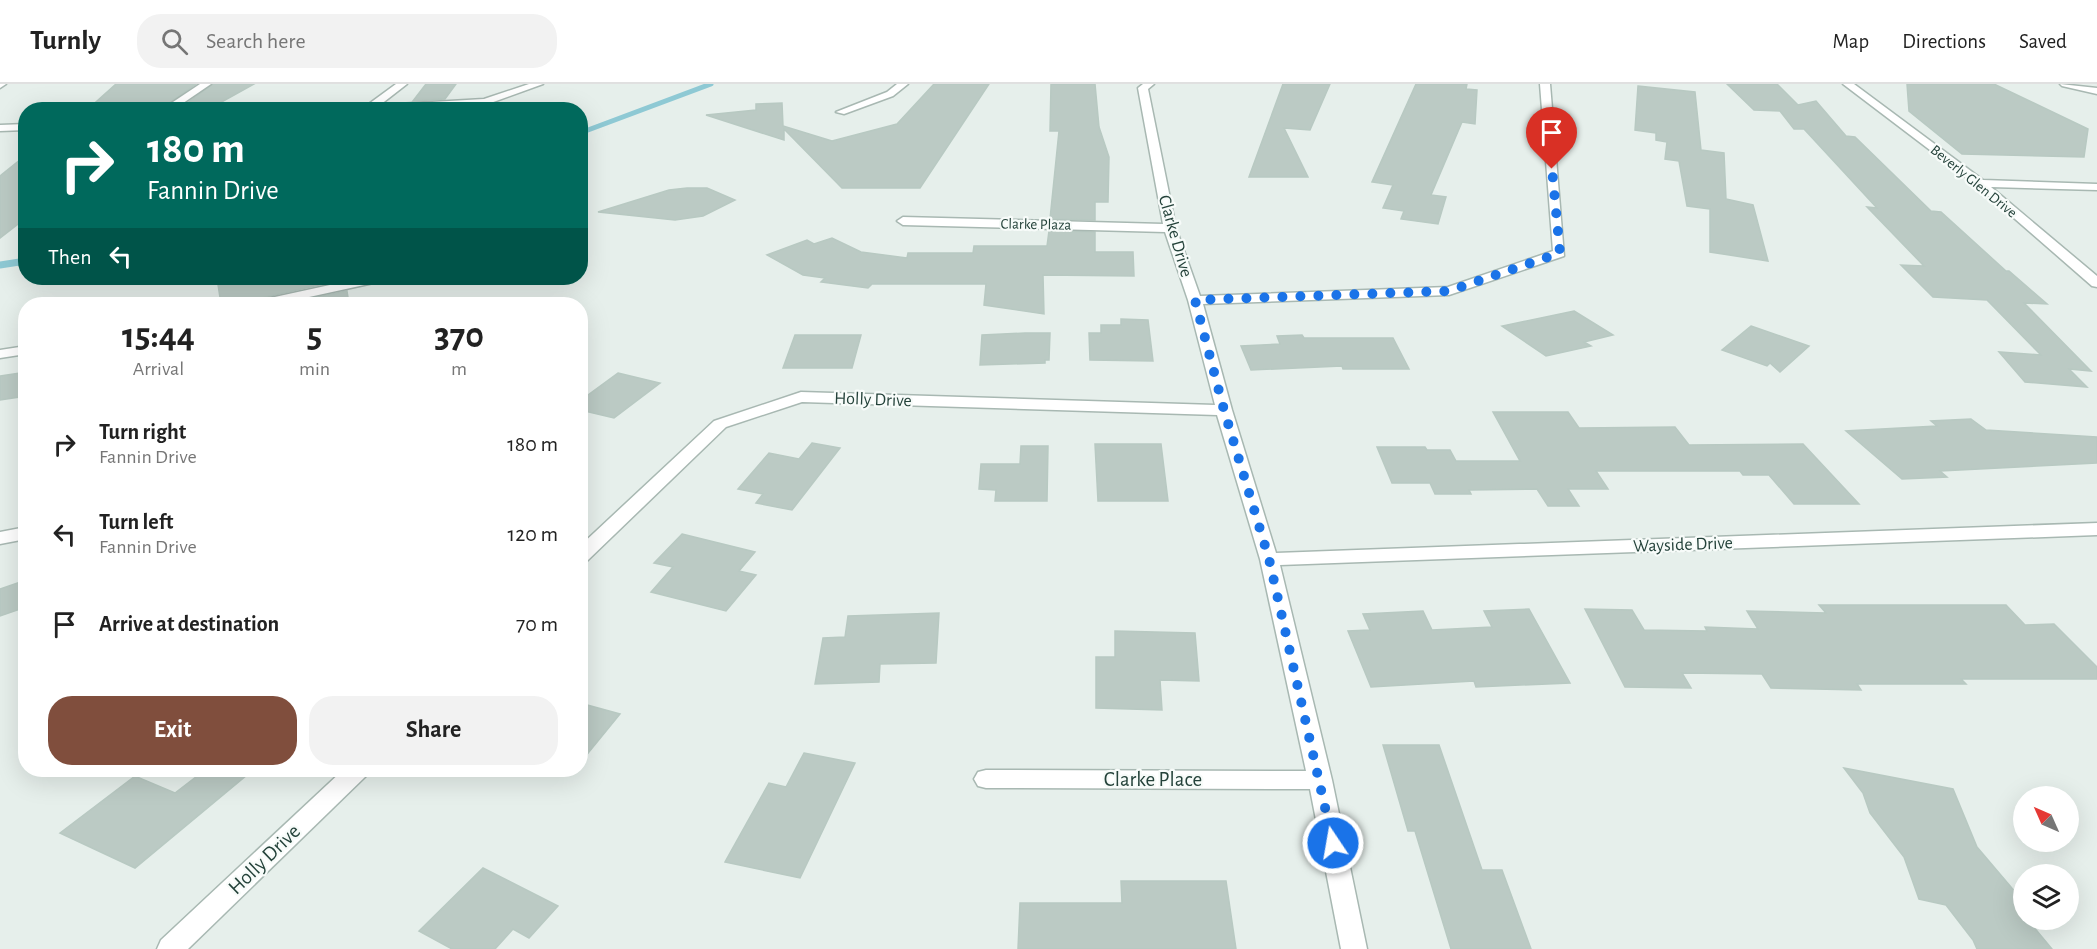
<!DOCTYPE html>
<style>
body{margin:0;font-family:"Alegreya Sans",sans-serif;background:#f2f2f2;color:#222;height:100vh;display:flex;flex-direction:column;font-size:22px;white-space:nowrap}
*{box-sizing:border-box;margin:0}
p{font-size:20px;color:#767676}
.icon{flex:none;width:33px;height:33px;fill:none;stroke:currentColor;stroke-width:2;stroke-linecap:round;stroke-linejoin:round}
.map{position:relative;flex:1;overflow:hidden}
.details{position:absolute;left:18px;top:213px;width:570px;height:480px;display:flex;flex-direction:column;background:#fff;border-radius:24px;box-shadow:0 6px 24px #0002}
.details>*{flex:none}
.banner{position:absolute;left:18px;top:18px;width:570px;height:183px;border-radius:24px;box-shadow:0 6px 24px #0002;background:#00695c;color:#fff;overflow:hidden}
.needle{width:39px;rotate:315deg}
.buttons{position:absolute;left:2013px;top:702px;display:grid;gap:12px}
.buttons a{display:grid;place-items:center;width:66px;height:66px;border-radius:50%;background:#fff;box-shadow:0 6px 24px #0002;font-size:30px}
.pin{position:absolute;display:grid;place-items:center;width:51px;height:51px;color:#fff;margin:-62px -26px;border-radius:50% 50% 50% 0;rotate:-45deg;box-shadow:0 0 6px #0007}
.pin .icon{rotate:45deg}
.me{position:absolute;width:66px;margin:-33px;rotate:348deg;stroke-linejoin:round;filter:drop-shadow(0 0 4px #0008)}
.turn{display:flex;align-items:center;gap:21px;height:126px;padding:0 30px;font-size:27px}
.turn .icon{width:78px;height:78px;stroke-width:2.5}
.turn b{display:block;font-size:42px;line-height:51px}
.then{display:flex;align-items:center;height:57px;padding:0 30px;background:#0003;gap:12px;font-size:22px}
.eta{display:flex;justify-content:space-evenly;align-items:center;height:102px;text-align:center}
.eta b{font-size:36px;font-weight:700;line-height:42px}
.cta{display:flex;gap:12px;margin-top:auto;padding:12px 30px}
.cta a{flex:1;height:69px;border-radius:24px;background:#804e3d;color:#fff;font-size:24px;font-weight:700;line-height:69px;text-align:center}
.cta a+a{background:#f2f2f2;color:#222}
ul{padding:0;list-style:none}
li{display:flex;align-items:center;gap:18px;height:90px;padding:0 30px}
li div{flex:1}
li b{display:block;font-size:22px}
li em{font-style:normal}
header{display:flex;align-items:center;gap:36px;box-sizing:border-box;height:84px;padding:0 30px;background:#fff;border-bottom:2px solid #e0e0e0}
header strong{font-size:28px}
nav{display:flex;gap:33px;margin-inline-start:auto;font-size:21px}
.search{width:420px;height:54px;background:#f2f2f2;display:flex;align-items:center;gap:15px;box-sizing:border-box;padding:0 21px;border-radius:24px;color:#767676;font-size:22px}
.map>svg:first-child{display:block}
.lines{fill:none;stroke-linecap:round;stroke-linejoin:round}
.stream-far1{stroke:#8ec9d4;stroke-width:5}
.stream{stroke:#8ec9d4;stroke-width:7}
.building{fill:#bbcac4;stroke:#b8c9c2;stroke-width:1.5}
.minor-casing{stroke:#a8b8b2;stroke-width:3}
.tertiary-casing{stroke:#a8b8b2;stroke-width:3}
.minor{fill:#fff;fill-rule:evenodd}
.tertiary{fill:#fff;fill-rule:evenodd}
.route{stroke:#1a73e8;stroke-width:10;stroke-dasharray:0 18}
.labels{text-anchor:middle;stroke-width:4.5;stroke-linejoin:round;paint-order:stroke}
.far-street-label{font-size:15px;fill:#24423a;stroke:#f7fbf9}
.street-label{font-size:18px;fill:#24423a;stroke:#f7fbf9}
.near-street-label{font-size:21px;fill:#24423a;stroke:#f7fbf9}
</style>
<header>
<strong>Turnly</strong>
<div class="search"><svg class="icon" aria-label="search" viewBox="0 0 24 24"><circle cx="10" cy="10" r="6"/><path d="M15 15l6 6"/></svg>Search here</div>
<nav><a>Map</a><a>Directions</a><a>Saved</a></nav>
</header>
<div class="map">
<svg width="2097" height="865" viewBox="0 0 2097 865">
<rect width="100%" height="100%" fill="#e6efeb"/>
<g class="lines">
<path class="stream-far1" d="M580,49L711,0"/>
<path class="stream" d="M0,181L26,177"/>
</g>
<g class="building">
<path d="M116,0H196L159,26H87Z"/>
<path d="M213,0H254L209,25L178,26Z"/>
<path d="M426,0H456L445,15L413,17Z"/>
<path d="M934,0H989L920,104H842L784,45V56L706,31L756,26V20L782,19L783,42L832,57L897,40Z"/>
<path d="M1051,0H1095L1099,43L1109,73L1108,118H1095V136L1050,135L1059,47H1050Z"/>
<path d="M1283,0H1330L1310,46L1284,44L1308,93H1249Z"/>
<path d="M1416,0H1467L1466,5L1477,6L1475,40L1462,38L1431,111L1446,113L1438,140L1401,135L1404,127L1383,124L1393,101L1372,98Z"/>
<path d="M1727,0H1777L1798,21L1816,17L1846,52L1855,53L1931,127L1941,128L2006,187H2009L2047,220L2024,219L2091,287L2069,285L2087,303L2025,298L1999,268L2041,271L1987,216L1933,213L1901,181L1924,182L1867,123L1877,124L1804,45H1794L1780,27L1754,26Z"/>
<path d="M1907,0H1994L2088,45L2084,73L1962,70L1909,27Z"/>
<path d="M1638,2L1695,8L1701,66L1724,69L1726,115L1753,121L1768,177L1710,168V125L1687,122L1679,77L1665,75L1667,58L1656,56V49L1635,46Z"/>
<path d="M26,71V134L0,154V92Z"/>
<path d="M687,104H707L735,116L703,132L675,136L598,128L669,106Z"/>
<path d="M1049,147L1095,148V168H1133L1134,192L1043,191L1044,230L984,221L986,200H872L868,204L821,198L825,194L803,191L767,171L807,156L814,160L832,154L861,168L907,174L908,169H973L974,162H1047Z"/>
<path d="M217,194H346V195L261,214L252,220H221Z"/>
<path d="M347,207L349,220H285Z"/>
<path d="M1574,227L1613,251L1584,258L1591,262L1546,272L1502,242Z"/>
<path d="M1121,235L1148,236L1153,277L1090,276L1089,249H1101V241H1121Z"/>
<path d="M1751,242L1809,262L1780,288L1770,279L1767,282L1722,266Z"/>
<path d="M1025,249H1050L1049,276H1045V279L980,281L982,251Z"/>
<path d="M795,251H861L852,284H783Z"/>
<path d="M1302,251L1304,254H1393L1409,285H1343L1342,282L1251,286L1241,262L1280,260L1277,252Z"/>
<path d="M26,288V312L0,316V292Z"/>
<path d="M618,289L660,299L614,334L580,326V317Z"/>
<path d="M1493,328H1568L1579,344L1675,343L1689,361L1803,360L1859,420H1794L1769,391H1743L1740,387H1596L1608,405H1568L1579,422H1548L1537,405L1469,406L1471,410H1435L1430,399H1392L1377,363H1425L1427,366H1450L1456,377H1520Z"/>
<path d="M1971,335L1986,346L2097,353V379L1940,387L1947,393L1902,395L1846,347L1937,342L1931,337Z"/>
<path d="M812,359L840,364L792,426L756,419L763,410L738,405L769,369L799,375Z"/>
<path d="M1095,360H1161L1168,417H1098Z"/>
<path d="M1021,362H1048L1047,417H995L996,406L979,405L981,380H1020Z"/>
<path d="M682,450L755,468L739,487L756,491L726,527L651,508L673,483L654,479Z"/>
<path d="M26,496V523L0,532V505Z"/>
<path d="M1819,521H2006L2025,541L2054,540L2097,583V595H1961L1966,600H1857L1861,606L1771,604L1762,590L1682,589L1691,604L1625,603L1585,525L1632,526L1644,546L1707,547L1705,543L1758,545L1747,527L1826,529Z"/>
<path d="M1529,525L1570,599L1476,603L1474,597L1371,603L1348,547L1370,546L1363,530L1423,527L1432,546L1492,543L1484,527Z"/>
<path d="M939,529L936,579L880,580L879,598L815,600L823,554L845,553L848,532Z"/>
<path d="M1115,547L1195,549L1199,597L1160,596L1162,626L1096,624V573H1115Z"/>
<path d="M580,619L620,630L580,679Z"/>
<path d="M1383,661H1439L1482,786H1502L1531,865H1451L1415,747H1408Z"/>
<path d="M804,669L855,679L800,794L725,778L769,699L786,703Z"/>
<path d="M1844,684L1953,705L1977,763L2016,809L2024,827V836H2028L2052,865H1977L1973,856L1946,821L1919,815L1904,773L1870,729L1863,709Z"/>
<path d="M205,686H253L135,784L60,749L135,692L175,709Z"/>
<path d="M483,784L558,822L529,854L513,845L495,865H452L419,847Z"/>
<path d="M1121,797H1226L1236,865H1018L1020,819H1122Z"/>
</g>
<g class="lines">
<g class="minor-casing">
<g id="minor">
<path d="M200,0H211L173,26H161Z"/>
<path d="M396,0H407L380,21L484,15L529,0H543L485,21L345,26L366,22Z"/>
<path d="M897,0H908L893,12L844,30L836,28L887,8Z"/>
<path d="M1143,0H1154L1148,5L1176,144L1200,212L1448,203L1553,167L1540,0H1550L1564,172L1449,211L1203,220L1232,326L1276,469L2097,439V451L1280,481L1332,696L1367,865H1341L1310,705L986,704L978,702L974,695L978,688L986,686L1306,687L1260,475L1217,331L802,318L726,343L587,477L580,479V462L714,337L801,308L1215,321L1188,216L1165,148L903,141L897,137L903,133L1163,140L1138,4Z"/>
<path d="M1843,0H1854L1983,96L2097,100V106L1991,103L2097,192V203L2092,202L1976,101Z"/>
<path d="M2060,0L2097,4V10L2062,2Z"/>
<path d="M26,40V46L0,47V41Z"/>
<path d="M362,194H385L378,198L277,220H254L261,216Z"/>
<path d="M26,262V270L0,274V266Z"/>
<path d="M26,443V455L0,460V448Z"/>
<path d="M343,686H370L366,692L188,865H157L161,856Z"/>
</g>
</g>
<g class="tertiary-casing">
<path id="tertiary" d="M0,0H6L0,4Z"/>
</g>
<use href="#minor" class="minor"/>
<use href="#tertiary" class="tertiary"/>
</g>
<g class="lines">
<path class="route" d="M1333,759L1269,475L1224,326L1195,216L1449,207L1560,169L1552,85"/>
</g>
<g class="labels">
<g class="far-street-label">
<text transform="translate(1974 97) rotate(39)" y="5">Beverly Glen Drive</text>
<text transform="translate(1036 140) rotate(1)" y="5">Clarke Plaza</text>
</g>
<g class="street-label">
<text transform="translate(1176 152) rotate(74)" y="6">Clarke Drive</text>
<text transform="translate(873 315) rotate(2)" y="6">Holly Drive</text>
<text transform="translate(1683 460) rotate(-2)" y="6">Wayside Drive</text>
</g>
<g class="near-street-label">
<text x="1153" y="702">Clarke Place</text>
<text transform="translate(264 775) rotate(-44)" y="7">Holly Drive</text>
</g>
</g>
</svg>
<div class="buttons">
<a><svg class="needle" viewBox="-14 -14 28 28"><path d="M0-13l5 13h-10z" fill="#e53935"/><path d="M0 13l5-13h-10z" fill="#767676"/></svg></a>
<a><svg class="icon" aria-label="layers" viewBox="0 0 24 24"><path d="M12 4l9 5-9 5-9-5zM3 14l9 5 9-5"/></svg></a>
</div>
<div class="pin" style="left:1552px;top:85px;background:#d93025"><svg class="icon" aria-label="arrive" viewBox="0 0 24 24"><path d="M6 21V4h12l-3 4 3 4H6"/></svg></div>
<svg class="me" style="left:1333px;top:759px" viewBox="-20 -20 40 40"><circle r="17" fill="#1a73e8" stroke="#fff" stroke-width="3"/><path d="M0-11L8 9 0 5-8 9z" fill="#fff"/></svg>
<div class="banner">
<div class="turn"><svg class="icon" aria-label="right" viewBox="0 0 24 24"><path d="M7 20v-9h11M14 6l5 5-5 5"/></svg><div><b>180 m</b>Fannin Drive</div></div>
<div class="then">Then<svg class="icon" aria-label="left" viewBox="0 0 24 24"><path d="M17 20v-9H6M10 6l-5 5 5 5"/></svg></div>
</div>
<section class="details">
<div class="eta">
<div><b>15:44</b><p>Arrival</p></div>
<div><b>5</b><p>min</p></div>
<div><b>370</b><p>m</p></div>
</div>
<ul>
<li><svg class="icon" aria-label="right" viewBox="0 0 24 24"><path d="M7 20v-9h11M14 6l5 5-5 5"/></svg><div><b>Turn right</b><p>Fannin Drive</p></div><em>180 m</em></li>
<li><svg class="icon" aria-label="left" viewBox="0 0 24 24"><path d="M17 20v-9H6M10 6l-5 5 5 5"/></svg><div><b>Turn left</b><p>Fannin Drive</p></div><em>120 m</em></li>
<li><svg class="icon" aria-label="arrive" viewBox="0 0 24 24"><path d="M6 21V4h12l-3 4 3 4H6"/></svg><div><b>Arrive at destination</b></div><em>70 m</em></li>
</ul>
<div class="cta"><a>Exit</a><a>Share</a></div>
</section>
</div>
